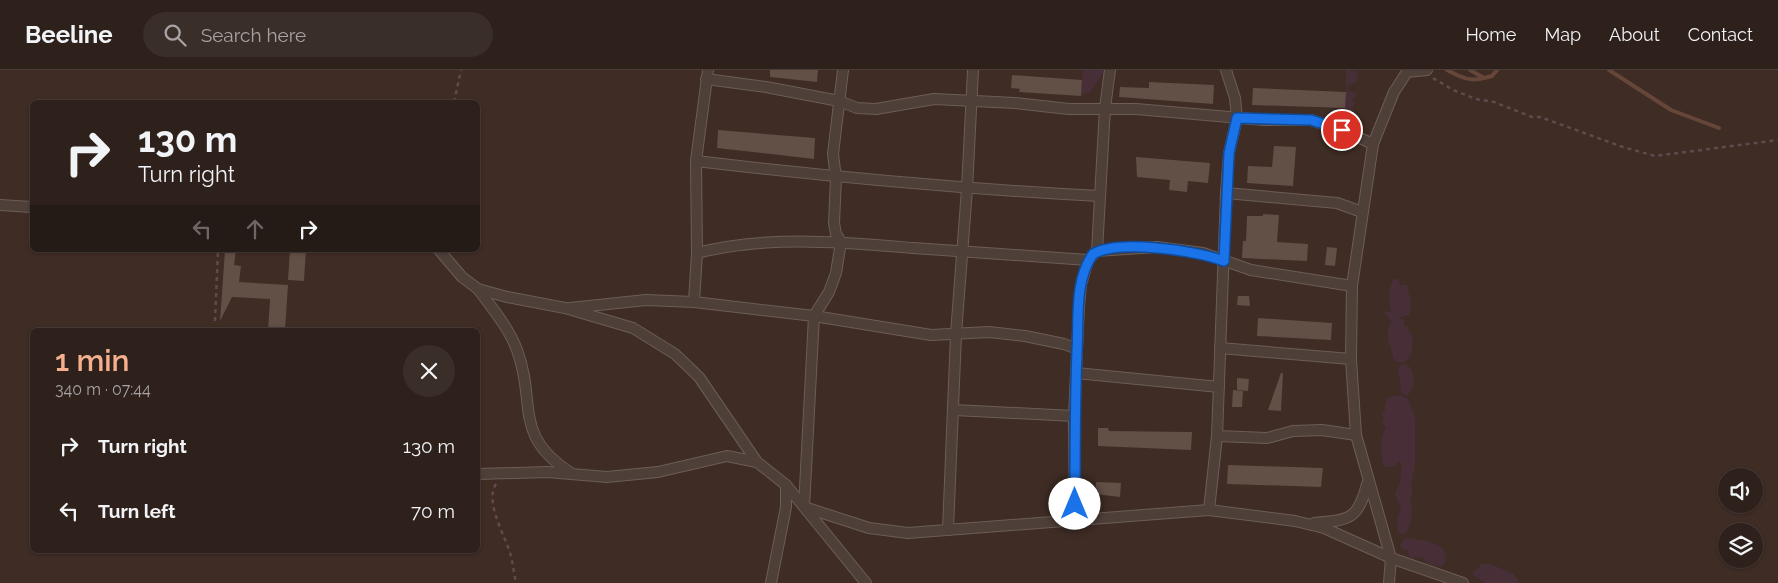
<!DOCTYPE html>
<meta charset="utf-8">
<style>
body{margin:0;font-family:Raleway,sans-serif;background:#3a2e29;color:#f1f3f6;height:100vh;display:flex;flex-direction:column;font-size:19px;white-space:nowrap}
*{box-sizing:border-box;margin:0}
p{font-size:16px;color:#a7a3a3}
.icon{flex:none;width:28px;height:28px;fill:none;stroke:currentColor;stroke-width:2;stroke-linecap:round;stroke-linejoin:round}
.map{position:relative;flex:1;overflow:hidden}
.panel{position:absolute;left:30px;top:258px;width:450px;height:225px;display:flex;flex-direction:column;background:#2e211c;border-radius:8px;box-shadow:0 1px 4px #0004,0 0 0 1px #493e3b}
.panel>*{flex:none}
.guide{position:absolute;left:30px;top:30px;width:450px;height:152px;border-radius:8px;box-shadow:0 1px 4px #0004,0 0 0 1px #493e3b;background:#2e211c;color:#f1f3f6;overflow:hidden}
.fabs{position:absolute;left:1718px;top:398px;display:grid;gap:10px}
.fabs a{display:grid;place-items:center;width:45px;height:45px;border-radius:50%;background:#2e211c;box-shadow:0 1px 4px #0004,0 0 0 1px #493e3b;font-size:25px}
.pin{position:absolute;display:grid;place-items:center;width:42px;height:42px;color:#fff;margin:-21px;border:2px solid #fff;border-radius:50%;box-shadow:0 1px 5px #0007}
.me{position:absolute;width:55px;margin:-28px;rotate:0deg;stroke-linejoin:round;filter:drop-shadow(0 0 4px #0008)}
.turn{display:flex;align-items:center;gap:18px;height:105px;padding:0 25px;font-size:22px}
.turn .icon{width:65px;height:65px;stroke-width:2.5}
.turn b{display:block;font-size:35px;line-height:42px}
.lanes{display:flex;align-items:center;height:48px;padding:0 25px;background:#0003;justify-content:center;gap:25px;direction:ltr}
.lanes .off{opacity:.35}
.round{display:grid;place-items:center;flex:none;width:52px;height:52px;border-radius:26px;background:#3a2e29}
.headline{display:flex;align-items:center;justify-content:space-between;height:85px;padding:0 25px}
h1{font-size:30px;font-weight:600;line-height:38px;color:#f6b08d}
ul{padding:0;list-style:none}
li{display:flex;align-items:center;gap:15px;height:65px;padding:0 25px}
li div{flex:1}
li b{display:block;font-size:19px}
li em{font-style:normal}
header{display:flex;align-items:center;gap:30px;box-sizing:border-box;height:70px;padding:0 25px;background:#2e211c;border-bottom:1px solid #493e3b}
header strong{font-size:24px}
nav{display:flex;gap:28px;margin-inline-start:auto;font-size:18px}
.search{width:350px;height:45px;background:#3a2e29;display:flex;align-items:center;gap:12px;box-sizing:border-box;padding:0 18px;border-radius:28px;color:#a7a3a3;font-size:19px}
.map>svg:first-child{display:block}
.green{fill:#482e36}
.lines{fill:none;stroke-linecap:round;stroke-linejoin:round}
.stream{stroke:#654639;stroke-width:4}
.building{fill:#624f46}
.minor-casing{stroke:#6c5d57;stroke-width:12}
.path{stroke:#604a4d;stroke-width:2.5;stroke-dasharray:4 4;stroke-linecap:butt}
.minor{stroke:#4e3f39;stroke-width:10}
.route-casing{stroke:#114b97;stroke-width:12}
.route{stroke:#1a73e8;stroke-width:9}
</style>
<header>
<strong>Beeline</strong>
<div class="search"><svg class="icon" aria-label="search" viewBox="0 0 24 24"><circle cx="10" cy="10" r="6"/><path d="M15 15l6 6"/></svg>Search here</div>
<nav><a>Home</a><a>Map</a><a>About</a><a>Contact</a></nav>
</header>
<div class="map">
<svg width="1778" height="513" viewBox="0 0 1778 513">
<rect width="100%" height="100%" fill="#3e2c25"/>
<g class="green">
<path d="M1083,0H1106L1090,22L1081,26Z"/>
<path d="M1346,0L1358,1L1356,13L1349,14L1348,17H1346Z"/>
<path d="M1346,19L1357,24L1351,30L1355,32L1354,36H1350L1354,39L1346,43L1344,42Z"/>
<path d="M1393,208L1399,210L1400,215H1407L1411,232L1410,244L1400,248L1404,250V255L1409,258L1408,261L1412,265C1414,275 1413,291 1401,293L1394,291L1390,274L1387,273L1389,269L1387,263L1391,251L1384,242L1392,241L1390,238L1389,222Z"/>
<path d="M1406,294C1417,300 1415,319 1407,326L1401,323L1400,308L1397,304L1400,295Z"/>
<path d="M1401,325L1408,329L1415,347V394L1411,416L1413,424L1410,427C1413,438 1413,457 1404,465L1398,463L1397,447L1401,440L1395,423L1400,414L1402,394L1399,391L1394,397H1384C1380,387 1380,366 1386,358L1382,352L1384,347L1381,343L1385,341V334L1389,327Z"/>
<path d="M1405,468C1420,470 1453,471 1444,494L1441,497C1434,495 1425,495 1423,487L1418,488L1417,485L1413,489L1409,486L1407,479L1404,481L1400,475Z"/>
<path d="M1482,494H1491L1514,504L1519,513H1485L1472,504Z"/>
</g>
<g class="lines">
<g class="stream">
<path d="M1447,0C1460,7 1470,12 1484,8"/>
<path d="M1470,0L1484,8L1492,6L1497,0"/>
<path d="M1609,0L1671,40L1719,58"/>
</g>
</g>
<g class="building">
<path d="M770,0H818L817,12L770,7Z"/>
<path d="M1012,5L1082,10L1081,26L1019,22L1020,19L1011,18Z"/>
<path d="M1149,12L1214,15L1213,34L1119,27L1120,17L1149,18Z"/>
<path d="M1253,18L1346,22L1345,38L1252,35Z"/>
<path d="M718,60L815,68L814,89L717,78Z"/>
<path d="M1274,76L1296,77L1293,116L1247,113L1248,96L1272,97Z"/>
<path d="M1136,87L1210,93L1208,113L1188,111L1187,122L1169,120L1170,110L1137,107Z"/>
<path d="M1263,144L1279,145L1277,172L1308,174L1307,191L1242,188L1243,171H1246L1247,146H1263Z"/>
<path d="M1327,177L1337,178L1335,196L1325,195Z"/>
<path d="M225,180H236L234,195L241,196L239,212L288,215L285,260H268L270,229L232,227L220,251Z"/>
<path d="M290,180H306L304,211L288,210Z"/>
<path d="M1238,226H1249L1250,236L1237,235Z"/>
<path d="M1258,248L1332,253L1331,270L1257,266Z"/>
<path d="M1281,303H1283L1281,341L1268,340Z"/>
<path d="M1237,308L1249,309L1248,321L1237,320Z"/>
<path d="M1233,320L1243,321L1242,337H1232Z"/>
<path d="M1098,358H1108L1109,361L1192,362L1191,380L1098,376Z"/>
<path d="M1228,395L1323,398L1321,417L1227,414Z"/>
<path d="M1096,412L1121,413L1120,427L1095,424Z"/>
</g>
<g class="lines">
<g class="minor-casing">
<g id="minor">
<path d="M843,0L833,84L836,108L834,153L836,164L841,172L836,203L829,222L814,246L804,437L866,513"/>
<path d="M706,9L766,17L839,31L857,38L876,39L934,29L1015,33L1069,39H1136L1264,50H1311L1342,60L1373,74"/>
<path d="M696,91C831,107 964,119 1100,126"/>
<path d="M1226,123L1337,133L1362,142"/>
<path d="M0,135L32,137"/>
<path d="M439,180L462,207L478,219L507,227L565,238L633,258L675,284L699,307L757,392L786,415L804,437L869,458L908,463L1209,440L1295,451L1324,458L1391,488L1463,513"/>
<path d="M1097,181L1157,177L1203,183L1251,200L1352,216"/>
<path d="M697,183C768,165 841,172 913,178C971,182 1030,186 1088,190"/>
<path d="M478,219C492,238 509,258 517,280C537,334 512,365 571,403"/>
<path d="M694,232L814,246L931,265L989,262L1025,266L1064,274L1077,279"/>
<path d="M570,238L646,230L694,232L697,183L696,91L708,0"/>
<path d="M1220,278L1351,289"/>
<path d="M1076,303L1219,317"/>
<path d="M954,340L1074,346"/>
<path d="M1217,366L1267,368L1293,361L1322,360L1356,365"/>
<path d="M478,404L547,402L607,407L658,402L727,386L757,392"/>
<path d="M1209,440L1217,366L1226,123L1229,83L1237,48L1235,28L1226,0"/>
<path d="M1075,451L1074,346L1079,237L1081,215L1088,190L1097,181L1105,38L1110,0"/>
<path d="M1314,453C1349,450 1358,450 1367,414"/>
<path d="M948,460L956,264L967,119L973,0"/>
<path d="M771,513L786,437V415"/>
<path d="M1389,513L1391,488L1356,365L1351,289L1352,216L1373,74L1394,22L1407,2L1427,0"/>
</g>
</g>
<g class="path">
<path d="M1433,8L1453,20L1476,29L1494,32L1532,47H1540L1623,77L1655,86L1778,70"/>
<path d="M454,32L461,0"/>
<path d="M215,251L218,180"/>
<path d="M496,414C484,432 506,467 511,486C513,495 514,504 516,513"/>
</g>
<use href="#minor" class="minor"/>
</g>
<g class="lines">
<g class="route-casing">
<path id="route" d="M1075,434C1075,383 1075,332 1077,281C1079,249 1074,211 1093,184C1120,169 1196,181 1224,191L1229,83L1237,48L1311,50L1342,60"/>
</g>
<use href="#route" class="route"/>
</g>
</svg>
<div class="fabs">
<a><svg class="icon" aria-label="sound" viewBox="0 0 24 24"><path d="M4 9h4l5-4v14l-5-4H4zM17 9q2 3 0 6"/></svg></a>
<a><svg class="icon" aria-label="layers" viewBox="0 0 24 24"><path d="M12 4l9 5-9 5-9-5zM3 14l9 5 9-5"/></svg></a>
</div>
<div class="pin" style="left:1342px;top:60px;background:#d93025"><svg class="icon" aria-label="arrive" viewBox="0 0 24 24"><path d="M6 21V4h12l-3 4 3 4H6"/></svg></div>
<svg class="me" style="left:1075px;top:434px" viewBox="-20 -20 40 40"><circle r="19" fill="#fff"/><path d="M0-13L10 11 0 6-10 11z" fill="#1a73e8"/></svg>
<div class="guide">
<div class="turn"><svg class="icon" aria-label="right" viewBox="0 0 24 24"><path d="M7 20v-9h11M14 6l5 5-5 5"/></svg><div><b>130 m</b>Turn right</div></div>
<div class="lanes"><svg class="icon off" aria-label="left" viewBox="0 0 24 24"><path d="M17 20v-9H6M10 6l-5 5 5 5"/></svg><svg class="icon off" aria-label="ahead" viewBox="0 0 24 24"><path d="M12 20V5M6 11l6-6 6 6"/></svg><svg class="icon" aria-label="right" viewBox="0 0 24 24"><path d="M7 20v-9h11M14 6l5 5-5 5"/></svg></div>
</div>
<section class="panel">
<div class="headline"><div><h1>1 min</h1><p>340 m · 07:44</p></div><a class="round"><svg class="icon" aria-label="close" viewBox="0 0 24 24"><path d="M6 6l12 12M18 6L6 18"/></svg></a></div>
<ul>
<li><svg class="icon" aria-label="right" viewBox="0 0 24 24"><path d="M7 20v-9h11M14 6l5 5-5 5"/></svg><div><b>Turn right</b></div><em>130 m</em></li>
<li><svg class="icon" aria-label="left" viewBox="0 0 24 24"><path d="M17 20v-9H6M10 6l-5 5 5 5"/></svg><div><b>Turn left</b></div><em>70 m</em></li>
</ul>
</section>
</div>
